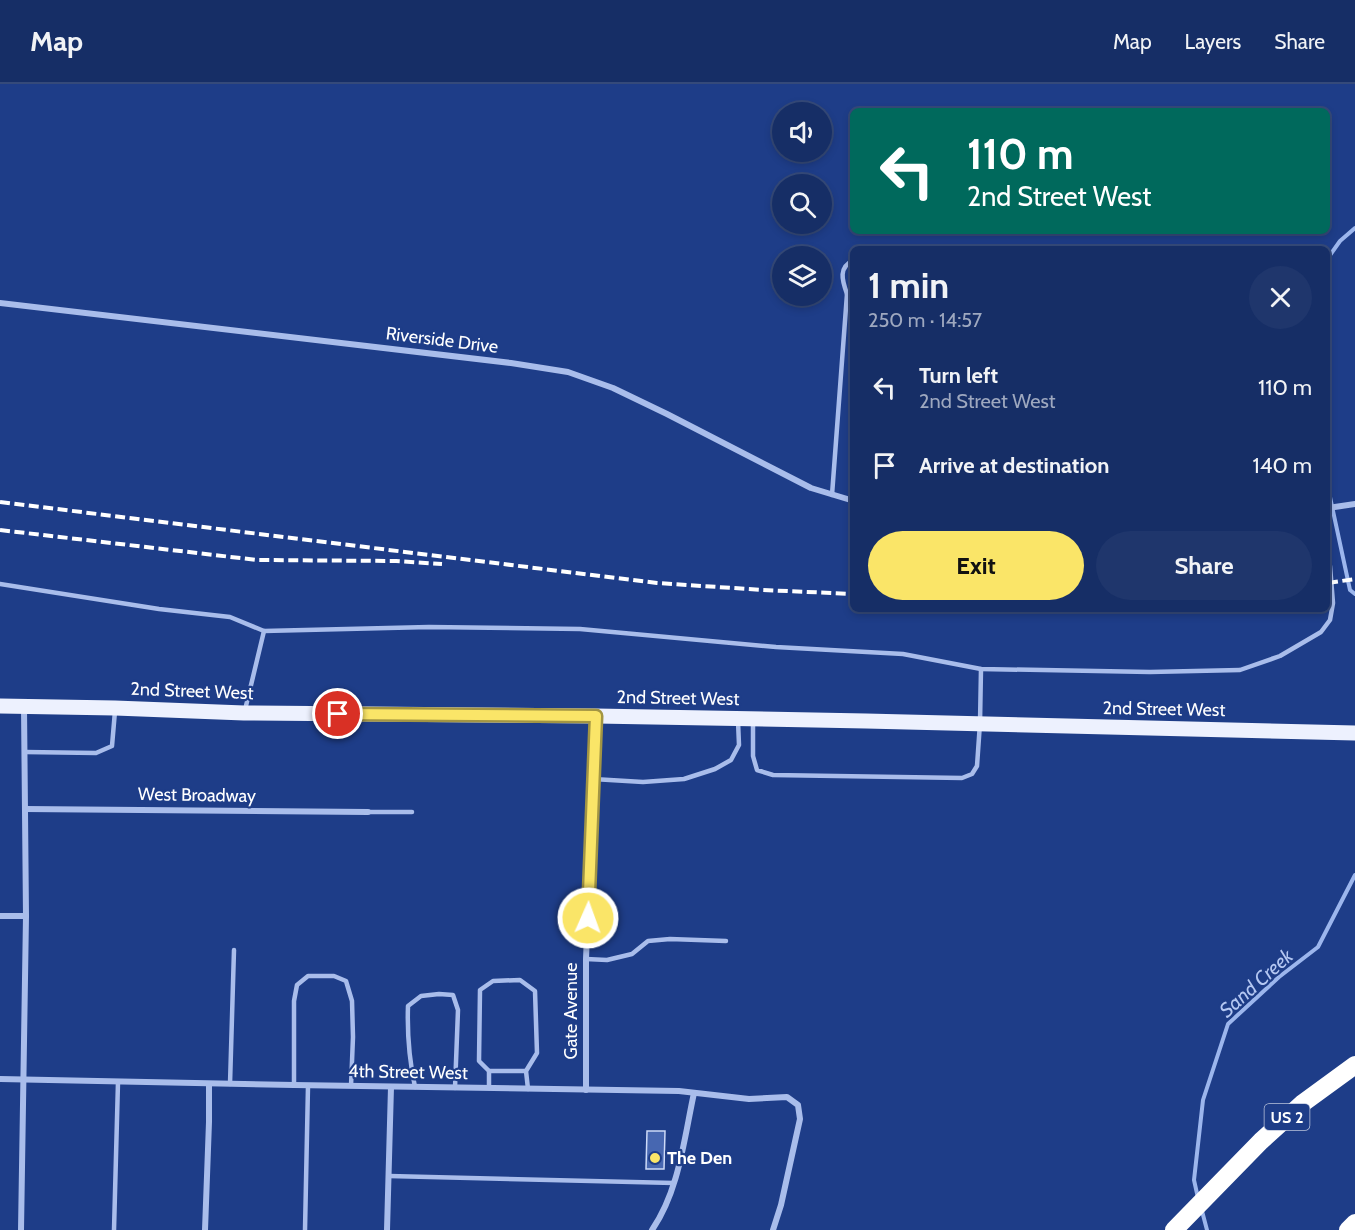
<!DOCTYPE html>
<meta charset="utf-8">
<style>
body{margin:0;font-family:Cabin,sans-serif;background:#1f366c;color:#f1f3f6;height:100vh;display:flex;flex-direction:column;font-size:22px;white-space:nowrap}
*{box-sizing:border-box;margin:0}
p{font-size:20px;color:#9ea8bf}
.icon{flex:none;width:33px;height:33px;fill:none;stroke:currentColor;stroke-width:2;stroke-linecap:round;stroke-linejoin:round}
.map{position:relative;flex:1;overflow:hidden}
.side{position:absolute;left:850px;top:162px;width:480px;height:366px;display:flex;flex-direction:column;background:#162e66;border-radius:9px;box-shadow:0 3px 9px #0003,0 0 0 2px #354a7a}
.side>*{flex:none}
.banner{position:absolute;left:850px;top:24px;width:480px;height:126px;border-radius:9px;box-shadow:0 3px 9px #0003,0 0 0 2px #354a7a;background:#00695c;color:#fff;overflow:hidden}
.tools{position:absolute;left:772px;top:18px;display:grid;gap:12px}
.tools a{display:grid;place-items:center;width:60px;height:60px;border-radius:50%;background:#162e66;box-shadow:0 3px 9px #0003,0 0 0 2px #354a7a;font-size:30px}
.pin{position:absolute;display:grid;place-items:center;width:51px;height:51px;color:#fff;margin:-26px;border:3px solid #fff;border-radius:50%;box-shadow:0 2px 6px #0007}
.me{position:absolute;width:66px;margin:-33px;rotate:2deg;stroke-linejoin:round;filter:drop-shadow(0 0 4px #0008)}
.turn{display:flex;align-items:center;gap:21px;height:126px;padding:0 18px;font-size:27px}
.turn .icon{width:78px;height:78px;stroke-width:2.5}
.turn b{display:block;font-size:42px;line-height:51px}
.round{display:grid;place-items:center;flex:none;width:63px;height:63px;border-radius:32px;background:#1f366c}
.headline{display:flex;align-items:center;justify-content:space-between;height:102px;padding:0 18px}
h1{font-size:36px;font-weight:700;line-height:45px}
.primary-button{display:flex;gap:12px;margin-top:auto;padding:12px 18px}
.primary-button a{flex:1;height:69px;border-radius:36px;background:#fae568;color:#111;font-size:24px;font-weight:700;line-height:69px;text-align:center}
.primary-button a+a{background:#1f366c;color:#f1f3f6}
ul{padding:0;list-style:none}
li{display:flex;align-items:center;gap:18px;height:78px;padding:0 18px}
li div{flex:1}
li b{display:block;font-size:22px}
li em{font-style:normal}
header{display:flex;align-items:center;gap:36px;box-sizing:border-box;height:84px;padding:0 30px;background:#162e66;border-bottom:2px solid #354a7a}
header strong{font-size:28px}
nav{display:flex;gap:33px;margin-inline-start:auto;font-size:21px}
.map>svg:first-child{display:block}
.lines{fill:none;stroke-linecap:round;stroke-linejoin:round}
.stream{stroke:#9cb6ed;stroke-width:4}
.building{fill:#4767b1;stroke:#cddaf8;stroke-width:1.5}
.lane{stroke:#a9bdeb;stroke-width:4.5}
.street{stroke:#a9bdeb;stroke-width:6}
.primary{stroke:#edf1fe;stroke-width:15}
.highway{stroke:#fff;stroke-width:18}
.rail{stroke:#fff;stroke-width:4;stroke-dasharray:10 4.5;stroke-linecap:butt}
.route-casing{stroke:#a29544;stroke-width:15}
.route{stroke:#fae568;stroke-width:10}
.poi-dot{fill:#fae568;stroke:#1e3d88;stroke-width:2}
.labels{text-anchor:middle;stroke-width:4.5;stroke-linejoin:round;paint-order:stroke}
.shield{fill:#1e3d88;stroke:#bcc5db;stroke-width:1.5}
.shield-label{font-size:16px;font-weight:bold;fill:#fff}
.street-label{font-size:18px;fill:#fff;stroke:#1e3d88}
.poi-label{font-size:18px;font-weight:bold;fill:#fff;stroke:#1e3d88;text-anchor:start}
.water-label{font-size:20px;font-style:italic;fill:#b4c7f2;stroke:#1e3d88}
</style>
<header>
<strong>Map</strong>
<nav><a>Map</a><a>Layers</a><a>Share</a></nav>
</header>
<div class="map">
<svg width="1355" height="1146" viewBox="0 0 1355 1146">
<rect width="100%" height="100%" fill="#1e3d88"/>
<g class="lines">
<g class="stream">
<path d="M1328,174L1340,157L1355,144"/>
<path d="M1328,382L1330,413L1350,506L1355,510"/>
<path d="M1198,1114L1194,1096L1203,1016L1228,940L1279,893L1318,863L1355,791"/>
<path d="M1202,1127L1207,1146"/>
</g>
</g>
<path class="building" d="M647,1047H665L664,1085H646Z"/>
<g class="lines">
<g class="lane">
<path d="M854,176C838,183 842,196 847,210L854,204"/>
<path d="M832,411L847,210"/>
<path d="M0,500L159,525L230,533L264,547L429,543L580,545L776,563L903,570L981,585L1150,588L1240,586L1280,572L1321,548L1330,536L1333,519L1330,482L1328,478"/>
<path d="M245,626L264,547"/>
<path d="M753,637V672L757,686L773,691L962,694L972,690L977,682L980,639L981,585"/>
<path d="M25,668L96,669L112,662L115,627"/>
<path d="M593,695L643,698L684,695L715,685L731,676L739,661L738,637"/>
<path d="M368,728H412"/>
<path d="M586,875L607,876L632,870L648,857L670,855L726,857"/>
<path d="M489,987H526"/>
<path d="M230,1000L234,866"/>
<path d="M294,1001V917L297,901L308,892H334L346,897L352,917L353,953L351,1002"/>
<path d="M415,1003C409,975 407,951 408,922L421,912L439,910L453,911L458,926L455,1004"/>
<path d="M489,1004V987L479,977L480,906L493,897L520,896L535,907L537,969L526,987L528,1005"/>
<path d="M389,1092L674,1099"/>
<path d="M114,1146L118,998"/>
<path d="M305,1146L308,1002"/>
</g>
<g class="street">
<path d="M0,219L511,279L568,288L613,304L667,330L811,404L854,417"/>
<path d="M1328,424L1355,420"/>
<path d="M25,725L368,728"/>
<path d="M0,832H26"/>
<path d="M0,995L294,1001L679,1007L749,1015L787,1013L798,1021L800,1035L781,1121L773,1146"/>
<path d="M586,1006V875L596,632"/>
<path d="M21,1146L26,832L24,623"/>
<path d="M205,1146L209,1038V1000"/>
<path d="M387,1146L391,1003"/>
<path d="M652,1146C679,1107 684,1055 694,1009"/>
</g>
<path class="primary" d="M0,622L115,624L244,629L596,632L866,637L1355,649"/>
<g class="highway">
<path d="M1174,1146L1261,1057L1303,1019L1355,981"/>
<path d="M1348,1146L1355,1139"/>
</g>
<g class="rail">
<path d="M0,418L657,499L763,506L854,510"/>
<path d="M0,446L257,476L396,477L442,480"/>
<path d="M1328,499L1355,495"/>
</g>
</g>
<g class="lines">
<g class="route-casing">
<path id="route" d="M338,630L596,632L588,834"/>
</g>
<use href="#route" class="route"/>
</g>
<circle class="poi-dot" cx="655" cy="1074" r="6"/>
<g class="labels">
<rect class="shield" x="1264.5" y="1020" width="45" height="26" rx="4.5"/>
<g class="shield-label">
<text x="1287" y="1039">US 2</text>
</g>
<g class="street-label">
<text transform="translate(442 256) rotate(7)" y="6">Riverside Drive</text>
<text transform="translate(192 607) rotate(2)" y="6">2nd Street West</text>
<text transform="translate(678 614) rotate(1)" y="6">2nd Street West</text>
<text transform="translate(1164 625) rotate(1)" y="6">2nd Street West</text>
<text transform="translate(197 711) rotate(1)" y="6">West Broadway</text>
<text transform="translate(571 927) rotate(-90)" y="6">Gate Avenue</text>
<text transform="translate(408 988) rotate(1)" y="6">4th Street West</text>
</g>
<g class="poi-label">
<text x="667" y="1080">The Den</text>
</g>
<g class="water-label">
<text transform="translate(1256 899) rotate(-42)" y="7">Sand Creek</text>
</g>
</g>
</svg>
<div class="tools">
<a><svg class="icon" aria-label="sound" viewBox="0 0 24 24"><path d="M4 9h4l5-4v14l-5-4H4zM17 9q2 3 0 6"/></svg></a>
<a><svg class="icon" aria-label="search" viewBox="0 0 24 24"><circle cx="10" cy="10" r="6"/><path d="M15 15l6 6"/></svg></a>
<a><svg class="icon" aria-label="layers" viewBox="0 0 24 24"><path d="M12 4l9 5-9 5-9-5zM3 14l9 5 9-5"/></svg></a>
</div>
<div class="pin" style="left:338px;top:630px;background:#d93025"><svg class="icon" aria-label="arrive" viewBox="0 0 24 24"><path d="M6 21V4h12l-3 4 3 4H6"/></svg></div>
<svg class="me" style="left:588px;top:834px" viewBox="-20 -20 40 40"><circle r="17" fill="#fae568" stroke="#fff" stroke-width="3"/><path d="M0-11L8 9 0 5-8 9z" fill="#fff"/></svg>
<div class="banner">
<div class="turn"><svg class="icon" aria-label="left" viewBox="0 0 24 24"><path d="M17 20v-9H6M10 6l-5 5 5 5"/></svg><div><b>110 m</b>2nd Street West</div></div>
</div>
<section class="side">
<div class="headline"><div><h1>1 min</h1><p>250 m · 14:57</p></div><a class="round"><svg class="icon" aria-label="close" viewBox="0 0 24 24"><path d="M6 6l12 12M18 6L6 18"/></svg></a></div>
<ul>
<li><svg class="icon" aria-label="left" viewBox="0 0 24 24"><path d="M17 20v-9H6M10 6l-5 5 5 5"/></svg><div><b>Turn left</b><p>2nd Street West</p></div><em>110 m</em></li>
<li><svg class="icon" aria-label="arrive" viewBox="0 0 24 24"><path d="M6 21V4h12l-3 4 3 4H6"/></svg><div><b>Arrive at destination</b></div><em>140 m</em></li>
</ul>
<div class="primary-button"><a>Exit</a><a>Share</a></div>
</section>
</div>
